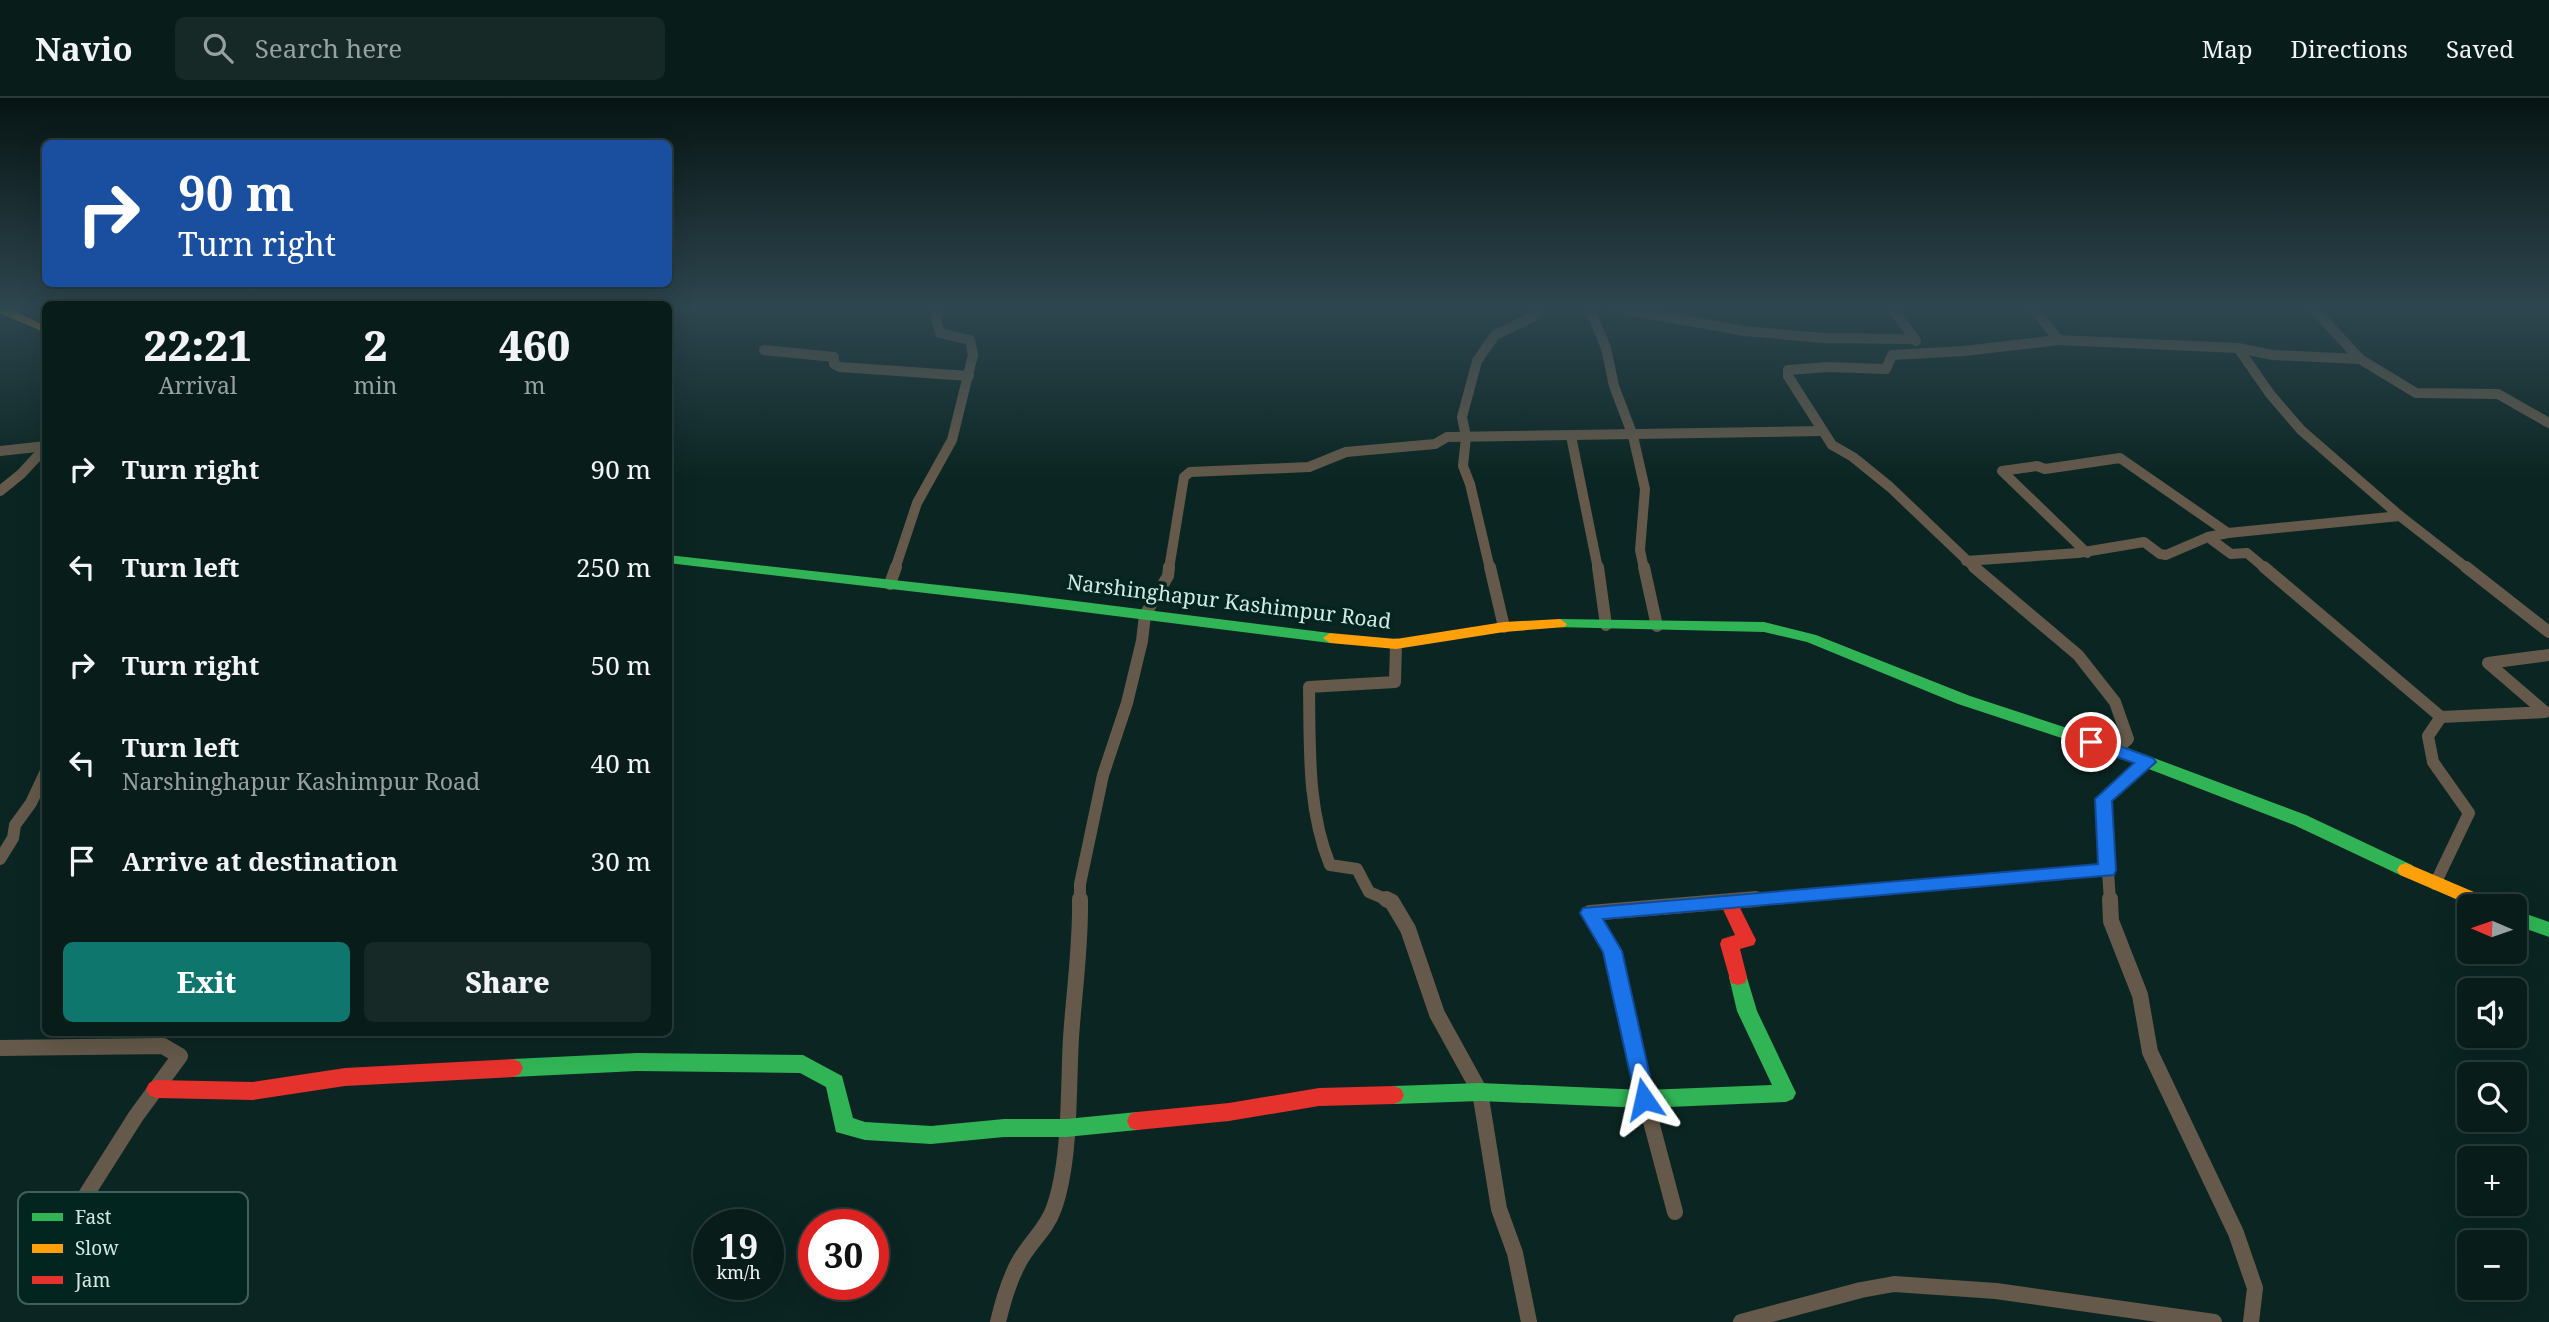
<!DOCTYPE html>
<meta charset="utf-8">
<style>
body{margin:0;font-family:"Noto Serif",serif;background:#162927;color:#f1f3f6;height:100vh;display:flex;flex-direction:column;font-size:26px;white-space:nowrap}
*{box-sizing:border-box;margin:0}
p{font-size:23px;color:#98a1a2}
.icon{flex:none;width:38px;height:38px;fill:none;stroke:currentColor;stroke-width:2;stroke-linecap:round;stroke-linejoin:round}
.map{position:relative;flex:1;overflow:hidden}
.panel{position:absolute;left:42px;top:203px;width:630px;height:735px;display:flex;flex-direction:column;background:#081c1a;border-radius:10px;box-shadow:0 7px 28px #0002,0 0 0 2px #293a39}
.panel>*{flex:none}
.top-card{position:absolute;left:42px;top:42px;width:630px;height:147px;border-radius:10px;box-shadow:0 7px 28px #0002,0 0 0 2px #293a39;background:#1a4fa0;color:#fff;overflow:hidden}
.needle{width:46px;rotate:272deg}
.tools{position:absolute;left:2457px;top:796px;display:grid;gap:14px}
.tools a{display:grid;place-items:center;width:70px;height:70px;border-radius:10px;background:#081c1a;box-shadow:0 7px 28px #0002,0 0 0 2px #293a39;font-size:35px}
.speed{position:absolute;left:693px;top:1111px;display:flex;gap:14px;font-size:35px;font-weight:700;text-align:center}
.speed>*{display:grid;place-content:center;width:91px;height:91px;border-radius:50%;background:#081c1a;box-shadow:0 7px 28px #0002,0 0 0 2px #293a39;line-height:1}
.speed small{font-size:18px;font-weight:400}
.speed .limit{border:10px solid #d22;background:#fff;color:#111}
.pin{position:absolute;display:grid;place-items:center;width:60px;height:60px;color:#fff;margin:-30px;border:4px solid #fff;border-radius:50%;box-shadow:0 2px 7px #0007}
.me{position:absolute;width:77px;margin:-38px;rotate:349deg;stroke-linejoin:round;filter:drop-shadow(0 0 5px #0008)}
.turn{display:flex;align-items:center;gap:24px;height:147px;padding:0 21px;font-size:32px}
.turn .icon{width:91px;height:91px;stroke-width:2.5}
.turn b{display:block;font-size:49px;line-height:60px}
.eta{display:flex;justify-content:space-evenly;align-items:center;height:119px;text-align:center}
.eta b{font-size:42px;font-weight:800;line-height:49px}
.action{display:flex;gap:14px;margin-top:auto;padding:14px 21px}
.action a{flex:1;height:80px;border-radius:10px;background:#0f766e;color:#fff;font-size:28px;font-weight:800;line-height:80px;text-align:center}
.action a+a{background:#162927;color:#f1f3f6}
ul{padding:0;list-style:none}
li{display:flex;align-items:center;gap:21px;height:98px;padding:0 21px}
li div{flex:1}
li b{display:block;font-size:26px}
li em{font-style:normal}
header{display:flex;align-items:center;gap:42px;box-sizing:border-box;height:98px;padding:0 35px;background:#081c1a;border-bottom:2px solid #293a39}
header strong{font-size:33px}
nav{display:flex;gap:38px;margin-inline-start:auto;font-size:24px}
.search{width:490px;height:63px;background:#162927;display:flex;align-items:center;gap:18px;box-sizing:border-box;padding:0 24px;border-radius:10px;color:#98a1a2;font-size:26px}
.map>svg:first-child{display:block}
.lines{fill:none;stroke-linecap:round;stroke-linejoin:round}
.street-far2{stroke:#64594a;stroke-width:10}
.street-far1{stroke:#64594a;stroke-width:12}
.street{stroke:#64594a;stroke-width:16}
.fast{fill:#30b455;fill-rule:evenodd}
.slow{fill:#ff9f0a;fill-rule:evenodd}
.jam{fill:#e5322d;fill-rule:evenodd}
.route{fill:#1a73e8;stroke:#114b97;stroke-width:2}
.labels{text-anchor:middle;stroke-width:7;stroke-linejoin:round;paint-order:stroke}
.street-label{font-size:21px;fill:#d2e9e4;stroke:#022520}
.key{fill:#022520;stroke:#40605b;stroke-width:2}
.key-label{font-size:19px;fill:#d2e9e4}
</style>
<header>
<strong>Navio</strong>
<div class="search"><svg class="icon" aria-label="search" viewBox="0 0 24 24"><circle cx="10" cy="10" r="6"/><path d="M15 15l6 6"/></svg>Search here</div>
<nav><a>Map</a><a>Directions</a><a>Saved</a></nav>
</header>
<div class="map">
<svg width="2549" height="1224" viewBox="0 0 2549 1224">
<rect width="100%" height="100%" fill="#0b2522"/>
<g class="lines">
<g class="street-far2">
<path d="M1589,209L1606,250L1614,288L1633,338L1645,391L1640,452L1644,471"/>
<path d="M1612,209L1745,233L1824,240L1912,241"/>
<path d="M1891,209L1916,243"/>
<path d="M2032,209L2059,242"/>
<path d="M2312,209L2360,261"/>
<path d="M2238,250L2270,296L2301,332L2400,418"/>
<path d="M764,252L834,259V266L840,269L969,278"/>
<path d="M1571,338L1598,471"/>
<path d="M0,353L46,348"/>
<path d="M0,393L21,376L46,349"/>
<path d="M2208,439L2231,456L2247,455L2266,471"/>
<path d="M2087,455L2002,373L2037,368L2045,371L2120,360L2228,435"/>
<path d="M1966,463L2078,455L2144,444L2160,456L2166,457L2208,439L2228,435L2400,418L2468,471"/>
<path d="M895,471L917,405L952,342L973,257L970,242L940,235L936,221L939,209"/>
<path d="M1169,471L1184,379L1190,374L1309,369L1346,354L1435,346L1447,339L1823,333"/>
<path d="M1490,471L1470,386L1463,368L1466,339L1462,319L1477,263L1495,237L1531,220L1542,209"/>
<path d="M1976,471L1890,389L1853,359L1832,347L1788,278V272L1828,269L1886,271L1892,257L1964,253L2059,242L2238,250L2273,257L2360,261L2416,295L2498,296L2549,325"/>
</g>
<g class="street-far1">
<path d="M1490,469L1504,529"/>
<path d="M1598,469L1606,527"/>
<path d="M1644,469L1657,528"/>
<path d="M1974,469L2078,557L2115,604L2128,641L2116,652"/>
<path d="M2264,469L2441,619L2428,638L2433,664L2469,715L2435,786"/>
<path d="M2466,469L2549,534"/>
<path d="M890,486L896,469"/>
<path d="M2441,619L2545,614L2488,565L2549,557"/>
<path d="M0,761L13,740L15,727L31,705L46,673"/>
<path d="M1080,803V786L1103,677L1127,605L1142,543L1145,517L1168,478L1169,469"/>
<path d="M1390,803L1369,794L1357,771L1330,767C1307,711 1310,649 1309,589L1395,584L1396,546"/>
<path d="M1735,803L2108,772"/>
<path d="M2110,803L2103,701L2147,664"/>
</g>
<g class="street">
<path d="M1386,801L1392,804L1408,831L1437,916L1480,994L1499,1111L1515,1155L1529,1224"/>
<path d="M2110,801L2111,823L2140,897L2150,954L2236,1135L2255,1190L2251,1224"/>
<path d="M0,950L163,948L180,958L136,1018L79,1108"/>
<path d="M1675,1114L1645,1001L1612,853L1590,815L1756,801"/>
<path d="M998,1224C1003,1203 1009,1182 1019,1164C1029,1145 1047,1131 1054,1110C1071,1062 1068,991 1071,940C1074,894 1081,847 1080,801"/>
<path d="M1741,1224L1861,1192L1894,1186L1996,1193L2214,1224"/>
</g>
<g class="fast">
<path d="M668,457L1020,496L1330,535L1337,540L1330,545L1020,506L668,465Z"/>
<path d="M1560,521L1764,524L1816,537L1970,598L2122,648L2306,717L2412,767L2415,772L2412,777L2406,779L2400,777L2294,727L2110,656L1958,606L1807,544L1764,534L1555,529L1553,526Z"/>
<path d="M2515,812L2549,824V839L2515,827Z"/>
<path d="M1738,871L1745,873L1757,913L1796,995L1793,1001L1786,1004L1645,1010L1480,1003L1394,1006L1387,1003L1384,997L1387,991L1394,988L1480,985L1645,992L1772,987L1737,913L1729,879L1731,873Z"/>
<path d="M637,955L803,957L842,978L853,1020L865,1024L931,1028L1004,1021H1066L1137,1014L1144,1016L1147,1023L1144,1030L1137,1032L1066,1039H1004L931,1046L865,1042L836,1034L826,989L800,975L637,973L513,979L506,976L503,970L506,964L513,961Z"/>
</g>
<g class="slow">
<path d="M0,209H5L46,228V235L0,215Z"/>
<path d="M1560,521L1567,526L1565,529L1504,534L1396,551L1330,545L1323,540L1330,535L1396,541L1504,524Z"/>
<path d="M2406,765L2495,803L2498,808H2472L2400,777L2397,772L2400,767Z"/>
</g>
<g class="jam">
<path d="M1729,798L1735,800L1756,842L1754,847L1740,851L1747,879L1745,885L1738,887L1731,885L1720,846L1722,841L1735,837L1720,805L1723,800Z"/>
<path d="M513,961L520,964L523,970L520,976L513,979L345,988L253,1002L156,1000L149,997L146,991L149,985L156,982L253,984L345,970Z"/>
<path d="M1394,988L1401,991L1404,997L1401,1003L1394,1006L1319,1008L1229,1023L1137,1032L1130,1030L1127,1023L1130,1016L1137,1014L1229,1005L1319,990Z"/>
</g>
</g>
<linearGradient id="sky" x2="0" y2="1"><stop stop-color="#061413"/><stop offset="0.55" stop-color="#2e464f"/><stop offset="1" stop-color="#2e464f" stop-opacity="0"/></linearGradient>
<rect width="2549" height="381" fill="url(#sky)"/>
<path class="route" d="M2091,638L2153,660L2156,664L2112,703L2116,772L2114,777L1603,821L1622,853L1655,1001L1652,1007L1644,1010L1637,1007L1603,854L1580,815L1583,810L2098,766L2095,701L2134,665L2085,648L2083,644L2085,640Z"/>
<g class="labels">
<g class="street-label">
<text transform="translate(1229 504) rotate(7)" y="7">Narshinghapur Kashimpur Road</text>
</g>
</g>
<rect x="18" y="1094" width="230" height="112" rx="10" class="key"/>
<rect x="32" y="1115" width="31" height="8" fill="#30b455"/>
<rect x="32" y="1146" width="31" height="9" fill="#ff9f0a"/>
<rect x="32" y="1178" width="31" height="8" fill="#e5322d"/>
<g class="key-label">
<text x="75" y="1126">Fast</text>
<text x="75" y="1157">Slow</text>
<text x="75" y="1189">Jam</text>
</g>
</svg>
<div class="tools">
<a><svg class="needle" viewBox="-14 -14 28 28"><path d="M0-13l5 13h-10z" fill="#e53935"/><path d="M0 13l5-13h-10z" fill="#98a1a2"/></svg></a>
<a><svg class="icon" aria-label="sound" viewBox="0 0 24 24"><path d="M4 9h4l5-4v14l-5-4H4zM17 9q2 3 0 6"/></svg></a>
<a><svg class="icon" aria-label="search" viewBox="0 0 24 24"><circle cx="10" cy="10" r="6"/><path d="M15 15l6 6"/></svg></a>
<a>+</a>
<a>−</a>
</div>
<div class="speed"><div>19<small>km/h</small></div><div class="limit">30</div></div>
<div class="pin" style="left:2091px;top:644px;background:#d93025"><svg class="icon" aria-label="arrive" viewBox="0 0 24 24"><path d="M6 21V4h12l-3 4 3 4H6"/></svg></div>
<svg class="me" style="left:1644px;top:1001px" viewBox="-20 -20 40 40"><path d="M0-17L14 15 0 8-14 15z" fill="#1a73e8" stroke="#fff" stroke-width="4"/></svg>
<div class="top-card">
<div class="turn"><svg class="icon" aria-label="right" viewBox="0 0 24 24"><path d="M7 20v-9h11M14 6l5 5-5 5"/></svg><div><b>90 m</b>Turn right</div></div>
</div>
<section class="panel">
<div class="eta">
<div><b>22:21</b><p>Arrival</p></div>
<div><b>2</b><p>min</p></div>
<div><b>460</b><p>m</p></div>
</div>
<ul>
<li><svg class="icon" aria-label="right" viewBox="0 0 24 24"><path d="M7 20v-9h11M14 6l5 5-5 5"/></svg><div><b>Turn right</b></div><em>90 m</em></li>
<li><svg class="icon" aria-label="left" viewBox="0 0 24 24"><path d="M17 20v-9H6M10 6l-5 5 5 5"/></svg><div><b>Turn left</b></div><em>250 m</em></li>
<li><svg class="icon" aria-label="right" viewBox="0 0 24 24"><path d="M7 20v-9h11M14 6l5 5-5 5"/></svg><div><b>Turn right</b></div><em>50 m</em></li>
<li><svg class="icon" aria-label="left" viewBox="0 0 24 24"><path d="M17 20v-9H6M10 6l-5 5 5 5"/></svg><div><b>Turn left</b><p>Narshinghapur Kashimpur Road</p></div><em>40 m</em></li>
<li><svg class="icon" aria-label="arrive" viewBox="0 0 24 24"><path d="M6 21V4h12l-3 4 3 4H6"/></svg><div><b>Arrive at destination</b></div><em>30 m</em></li>
</ul>
<div class="action"><a>Exit</a><a>Share</a></div>
</section>
</div>
